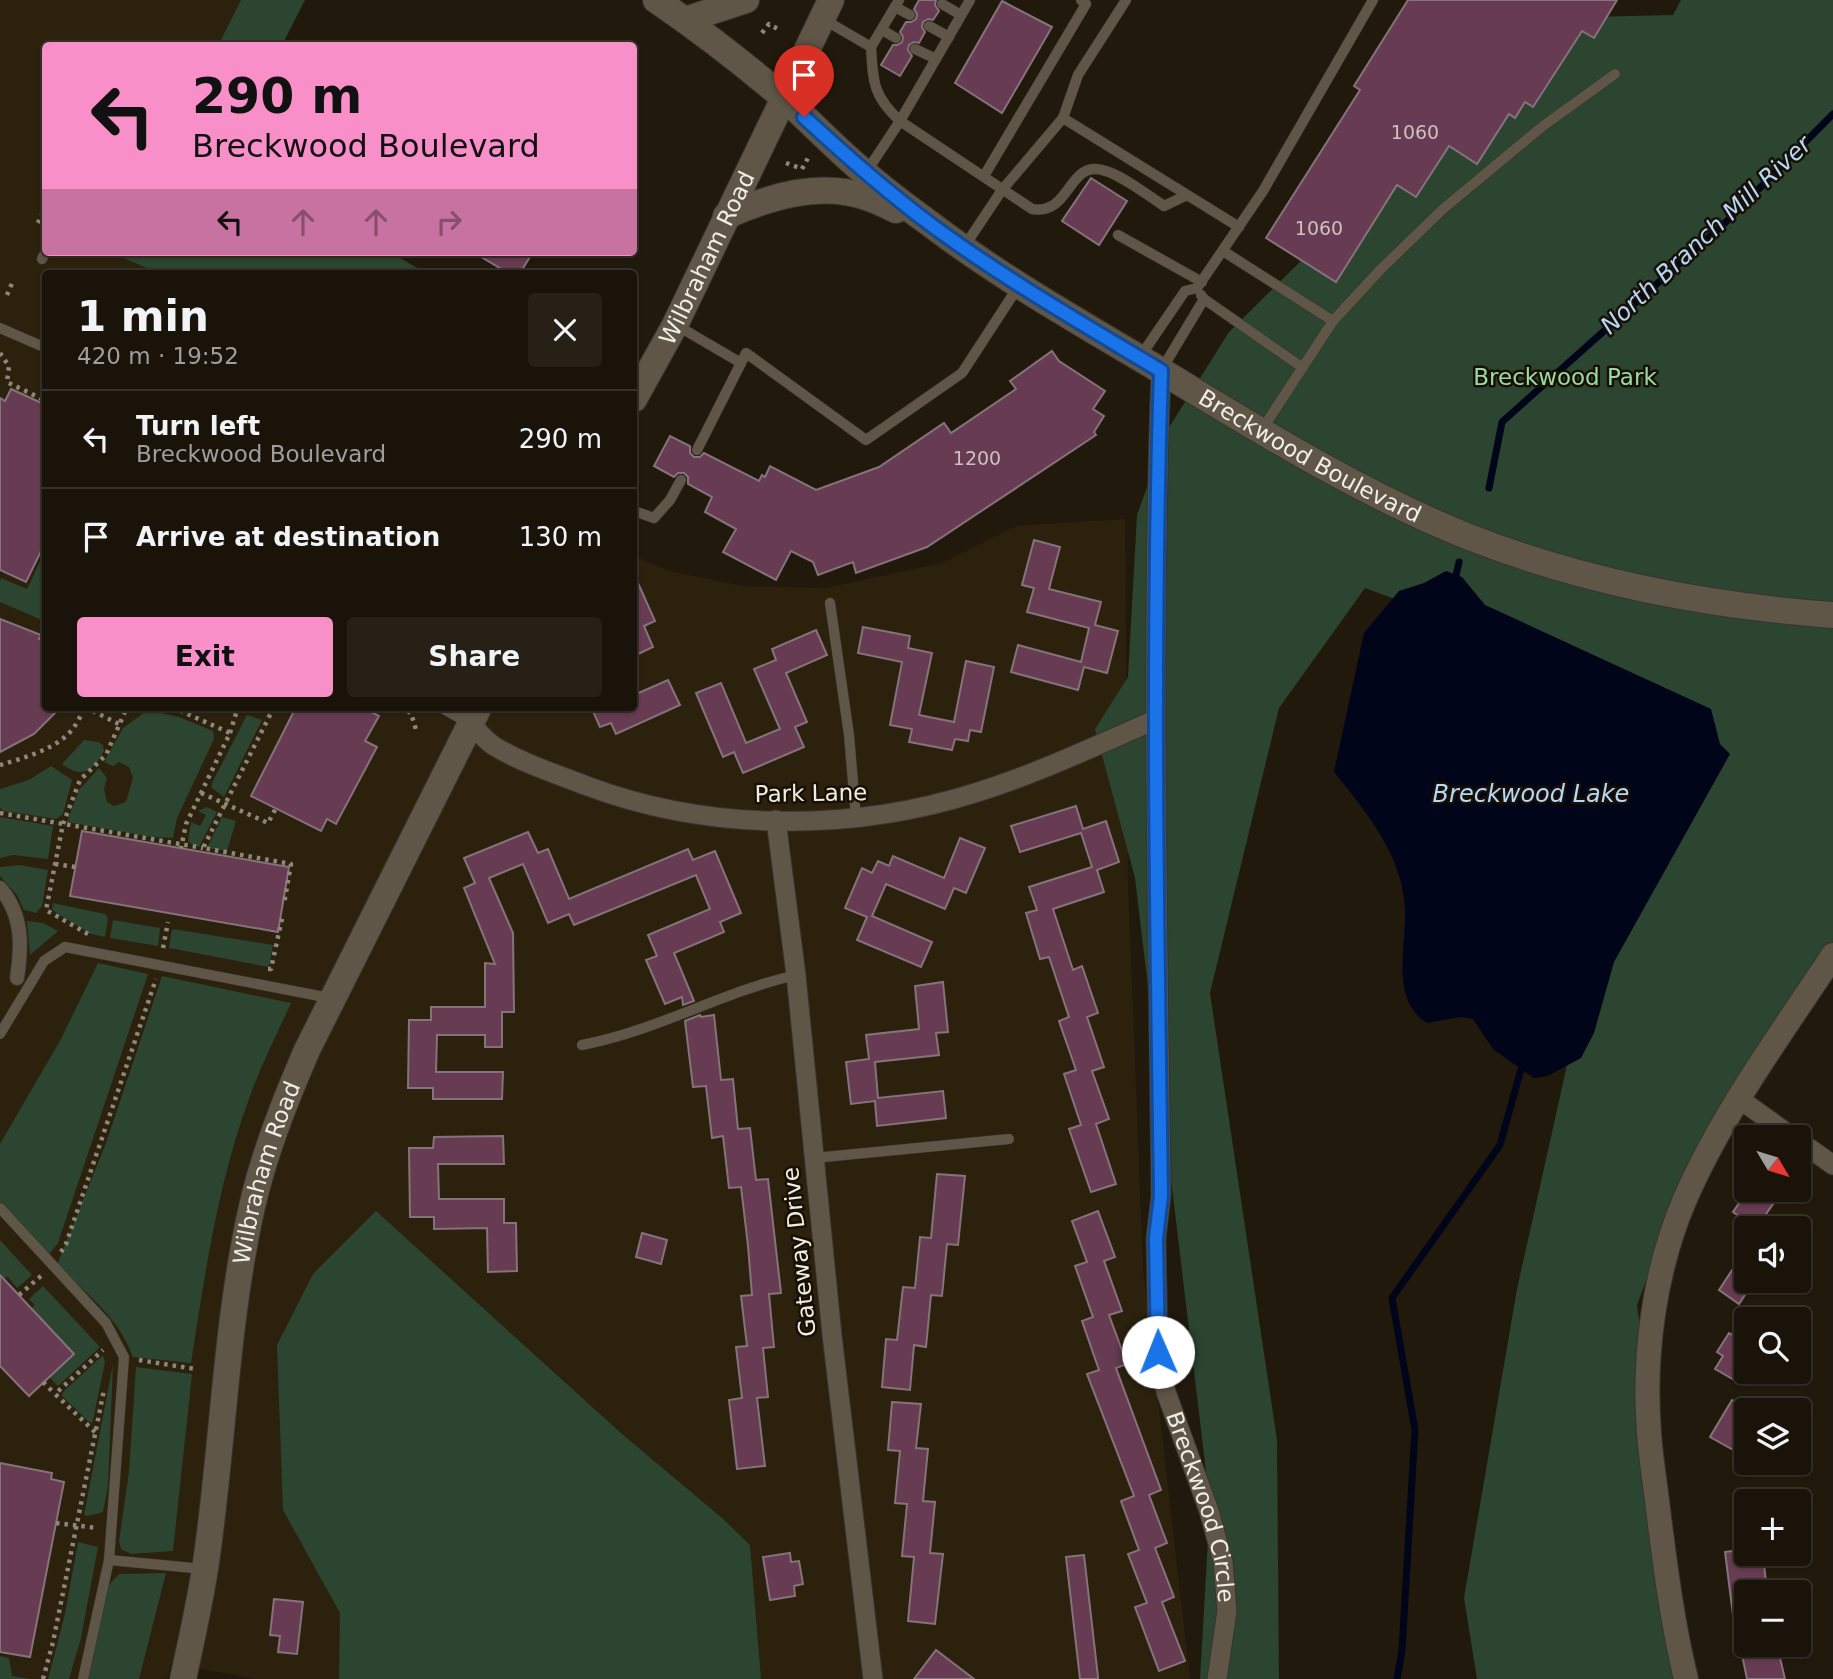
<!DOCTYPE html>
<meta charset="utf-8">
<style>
body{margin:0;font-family:"DejaVu Sans",sans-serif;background:#262017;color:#f1f3f6;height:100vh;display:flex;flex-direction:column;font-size:26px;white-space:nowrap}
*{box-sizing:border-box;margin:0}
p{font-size:23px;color:#9f9e9c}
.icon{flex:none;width:38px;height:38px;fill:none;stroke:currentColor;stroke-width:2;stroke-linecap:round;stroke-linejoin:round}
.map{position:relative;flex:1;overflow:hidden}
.details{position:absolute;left:42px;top:270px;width:595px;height:441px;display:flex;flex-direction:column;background:#191309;border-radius:7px;box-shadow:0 2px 5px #0004,0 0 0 2px #37322a}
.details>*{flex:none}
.guide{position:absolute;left:42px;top:42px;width:595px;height:214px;border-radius:7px;box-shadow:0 2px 5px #0004,0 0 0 2px #37322a;background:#f98fc8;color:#111;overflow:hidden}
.needle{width:46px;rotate:128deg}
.controls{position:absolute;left:1734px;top:1125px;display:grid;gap:14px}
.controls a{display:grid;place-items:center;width:77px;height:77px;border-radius:7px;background:#191309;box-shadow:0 2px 5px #0004,0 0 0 2px #37322a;font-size:35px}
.pin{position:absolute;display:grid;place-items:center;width:60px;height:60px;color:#fff;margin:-72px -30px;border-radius:50% 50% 50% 0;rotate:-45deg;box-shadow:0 0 7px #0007}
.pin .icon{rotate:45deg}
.me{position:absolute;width:77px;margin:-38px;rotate:359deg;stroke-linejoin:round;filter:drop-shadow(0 0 5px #0008)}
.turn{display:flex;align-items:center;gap:24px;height:147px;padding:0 35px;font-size:32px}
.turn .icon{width:91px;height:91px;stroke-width:2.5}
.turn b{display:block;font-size:49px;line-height:60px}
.lanes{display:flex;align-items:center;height:66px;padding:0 35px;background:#0003;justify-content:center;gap:35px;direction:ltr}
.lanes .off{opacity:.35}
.round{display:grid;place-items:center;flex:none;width:74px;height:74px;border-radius:7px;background:#262017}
.summary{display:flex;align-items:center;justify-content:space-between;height:119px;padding:0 35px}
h1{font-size:42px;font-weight:700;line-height:52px}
.primary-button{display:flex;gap:14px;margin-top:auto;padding:14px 35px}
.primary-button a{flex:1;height:80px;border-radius:7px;background:#f98fc8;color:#111;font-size:28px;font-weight:700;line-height:80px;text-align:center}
.primary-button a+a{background:#262017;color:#f1f3f6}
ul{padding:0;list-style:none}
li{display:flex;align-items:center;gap:21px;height:98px;padding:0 35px;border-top:2px solid #37322a}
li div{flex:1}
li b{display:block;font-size:26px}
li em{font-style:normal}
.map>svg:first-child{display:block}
.built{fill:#2c210d}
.green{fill:#2b4530}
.water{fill:#000519}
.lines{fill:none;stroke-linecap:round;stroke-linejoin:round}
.stream{stroke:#000519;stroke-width:7}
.building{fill:#673b52;stroke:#85737b;stroke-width:2}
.service-casing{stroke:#39332e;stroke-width:11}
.pedestrian-casing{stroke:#39332e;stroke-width:16}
.minor-casing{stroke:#39332e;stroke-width:21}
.tertiary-casing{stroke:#39332e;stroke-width:26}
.secondary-casing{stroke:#39332e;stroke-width:28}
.path{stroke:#8d877c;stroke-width:4.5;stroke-dasharray:3.5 5;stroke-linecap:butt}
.service{stroke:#5f5647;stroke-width:10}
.pedestrian{stroke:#5f5647;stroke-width:14}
.minor{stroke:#5f5647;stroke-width:19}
.tertiary{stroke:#5f5647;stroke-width:24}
.secondary{stroke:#5f5647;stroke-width:26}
.route-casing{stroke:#114b97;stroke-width:18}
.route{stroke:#1a73e8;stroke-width:12}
.labels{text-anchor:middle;stroke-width:5;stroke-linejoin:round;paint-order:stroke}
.number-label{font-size:19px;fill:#cfc0c0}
.street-label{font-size:23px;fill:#f2ede4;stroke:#181004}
.park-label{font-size:23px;fill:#99dba4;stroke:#181004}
.water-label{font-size:24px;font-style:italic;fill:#b5d7fa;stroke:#181004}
</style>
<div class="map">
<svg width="1833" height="1679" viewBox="0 0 1833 1679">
<rect width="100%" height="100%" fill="#21190c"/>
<path class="built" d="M0,0H302L279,45L46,46V252H274L309,273H46V707H634V556L669,571L743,586L825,588L942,563L1016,526L1125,519L1128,883L1143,1269L1190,1679H254L172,1663L167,1679H0Z"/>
<g class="green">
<path d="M241,0H305L282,45H225L220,42Z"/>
<path d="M1681,0H1833V952L1691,1160L1637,1305L1679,1622L1698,1679H1477L1464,1598L1517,1289L1636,756L1551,657L1365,588L1279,708L1210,993L1277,1440L1279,1679H1200L1210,1505L1135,878L1095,729L1128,677L1137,515L1168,429L1229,332L1547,18L1673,15Z"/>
<path d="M109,252H390L426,273H159Z"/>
<path d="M45,551L46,626H45L41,623L42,620L0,602V581L1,578L27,589Z"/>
<path d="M148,710L179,717L213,731L214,739L177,818L173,838L152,837L67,822L79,790L99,768L107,778L104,789L107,802L114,806L126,802L133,778L129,767L119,762L113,766L104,762L123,728Z"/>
<path d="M247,715L262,720L224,797L212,788V783Z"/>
<path d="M84,740L98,742L103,745L104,751C92,772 82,779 62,764Z"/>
<path d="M51,766L72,780L63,814L56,819L4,811L0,808V789L29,780Z"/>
<path d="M207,807L217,812L199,847L188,842L191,822L200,826L206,815L198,811Z"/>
<path d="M0,817L53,826L48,859L13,855L0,858Z"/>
<path d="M222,817L236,821L227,851L207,848Z"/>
<path d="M20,865L48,870L42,906L36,913L24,910L17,895L0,876V867Z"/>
<path d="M53,903L105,914L108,918L105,937L91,934L55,912L52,909Z"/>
<path d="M113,920L160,928L158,946L110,938Z"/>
<path d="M27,921L43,923L58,931L30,955Z"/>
<path d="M172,929L273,945L269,967L169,948Z"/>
<path d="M98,963L148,974L58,1243L49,1254L0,1202V1144L61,1039Z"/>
<path d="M162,976L291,1003C277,1034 261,1065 250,1096C218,1182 205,1273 191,1363L133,1357C119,1318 86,1293 57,1265L106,1143Z"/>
<path d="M376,1211L622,1434L722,1518L750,1545L761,1679H339L340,1613L283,1510L277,1345L313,1274Z"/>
<path d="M0,1240L32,1275L17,1288L8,1277L5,1278L0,1273Z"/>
<path d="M43,1286L100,1347L58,1386L49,1377L74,1354L32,1308L35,1305L29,1299Z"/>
<path d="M103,1355L105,1362L93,1420L92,1423L89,1422L62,1396L63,1392Z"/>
<path d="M113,1364L108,1486L103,1512L88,1516L84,1515Z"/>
<path d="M136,1367L192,1374L173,1551L131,1554L121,1549L119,1541L129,1472Z"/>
<path d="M78,1542L98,1547L81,1638L69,1679H48L65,1614Z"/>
<path d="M166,1573L139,1679H87L108,1586L119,1574Z"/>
<path d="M0,1656L9,1658L12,1676L30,1679H0Z"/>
</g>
<path class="water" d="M1446,571L1462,577L1485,605L1711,709L1720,744L1730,754L1614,962L1594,1033L1581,1058L1548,1076L1534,1078L1493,1049L1473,1019L1461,1017L1427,1023C1389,999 1407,945 1405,908C1402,854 1366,812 1334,772L1364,633L1399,591L1424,583Z"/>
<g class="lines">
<g class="stream">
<path d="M1489,488L1502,422L1725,223L1833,114"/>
<path d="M1454,584L1459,562"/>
<path d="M1397,1679L1402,1650L1415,1430L1392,1298L1500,1145L1523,1062"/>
</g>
</g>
<g class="building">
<path d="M919,0H936L935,5L939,11L933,20L928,19L923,22L922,27L925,32L919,43L914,42L909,45L908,50L912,56L900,76L881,65L893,45H897L902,42L903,37L900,32L906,22H911L916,19L917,14L914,9Z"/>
<path d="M1408,0H1617L1594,38L1582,31L1533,107L1525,102L1515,118L1509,114L1477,164L1449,146L1416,197L1397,185L1336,282L1266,238L1360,90L1354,86Z"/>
<path d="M1002,1L1052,27L1002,113L955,83Z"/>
<path d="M1091,178L1127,201L1099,245L1062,221Z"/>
<path d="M473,252H533L520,273H508Z"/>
<path d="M1052,351L1059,361L1105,391L1093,409L1104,416L1094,432L1096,435L927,547L856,573L853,562L818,575L813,562L791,551L776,580L723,552L736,529L705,512L712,497L688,484V477L684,473H678L674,477L654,466L670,436L690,446V453L694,457H700L704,453L759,481L762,475L765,477L770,466L816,490L879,467L944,423L951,433L1016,389L1010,381Z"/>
<path d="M11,389L46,405V541L26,582L0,570V398L5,401Z"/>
<path d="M1034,540L1060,547L1049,589L1101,602L1095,625L1118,631L1107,673L1084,667L1078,690L1011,672L1018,645L1081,662L1089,628L1027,612L1034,588L1022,585Z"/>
<path d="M634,574L655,621L644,626L653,647L634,656Z"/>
<path d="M0,619L41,635L39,639L46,643V707H61L34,734L0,752Z"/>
<path d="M863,627L910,636L908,648L932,653L919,715L954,722L966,661L994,667L981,732L970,730L968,741L955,739L952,750L909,742L912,729L890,725L902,662L858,653Z"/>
<path d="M816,630L827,655L786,673L807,722L795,727L804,747L743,773L734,752L723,757L696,693L721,683L746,743L780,729L754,669L776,660L772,649Z"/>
<path d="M668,680L680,705L616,734L611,723L600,727L591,707H634V695Z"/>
<path d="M296,707H376L373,713L379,716L365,741L377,747L336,824L327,819L321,831L251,796Z"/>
<path d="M1076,806L1083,829L1106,821L1119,862L1097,870L1104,892L1053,909L1073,970L1082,966L1098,1013L1087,1017L1104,1067L1092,1071L1109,1119L1096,1124L1116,1184L1091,1192L1069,1129L1081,1125L1064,1074L1076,1070L1059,1021L1069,1017L1049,957L1040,959L1026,913L1037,910L1029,887L1092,867L1081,833L1020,852L1011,826Z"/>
<path d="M82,831L289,867L278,932L70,896Z"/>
<path d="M528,832L538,853L548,849L569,899L688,849L693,860L715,851L741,913L720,922L724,932L674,953L694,1001L683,1005L682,997L665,1004L646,960L657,956L648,935L710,909L696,875L574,925L569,914L548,923L523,864L489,878L513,933L514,1012H502V1047H485V1035H437L436,1072H503L502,1099H433V1088H408L409,1020H431V1007H485V963L495,964L464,888L475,883L464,858Z"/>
<path d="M960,838L985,848L966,893L954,888L945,909L886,884L872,916L932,942L921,967L857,940L867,917L845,908L862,868L872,873L878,861L889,866L893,856L944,878Z"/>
<path d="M943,982L948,1032L936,1033L939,1055L875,1062L878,1098L943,1091L946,1118L877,1126L875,1101L851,1104L846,1062L869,1059L866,1035L919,1029L915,986Z"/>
<path d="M700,1015L701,1017L714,1015L721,1080L733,1079L738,1129L750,1128L756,1180L768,1179L781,1293L769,1294L774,1347L763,1348L768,1397L757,1398L765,1466L737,1469L729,1400L742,1398L736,1347L747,1346L741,1296L752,1295L748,1246L741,1187L729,1188L723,1136L712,1138L706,1086L693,1087L685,1021Z"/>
<path d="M503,1136L504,1164H438L439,1199H504V1223H516L517,1271L488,1272L487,1228L434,1229V1217H410L409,1148H433L434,1137Z"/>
<path d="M937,1174L965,1176L958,1245L947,1244L942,1296L931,1295L926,1347L914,1345L910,1390L882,1387L886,1339L897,1340L903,1287L915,1288L920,1237L931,1238Z"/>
<path d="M1748,1190H1783L1756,1228L1733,1212Z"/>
<path d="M1098,1211L1115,1257L1104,1261L1122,1311L1109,1315L1127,1364L1116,1368L1161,1490L1149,1495L1167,1543L1155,1548L1174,1597L1162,1602L1185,1661L1159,1671L1135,1607L1147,1603L1128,1554L1139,1550L1121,1501L1134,1496L1087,1374L1099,1370L1082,1321L1093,1317L1075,1266L1087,1262L1072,1221Z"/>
<path d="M642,1233L667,1240L661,1264L636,1257Z"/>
<path d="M1746,1249V1281H1754L1739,1304L1719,1290Z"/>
<path d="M0,1275L74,1354L29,1396L0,1366Z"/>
<path d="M1729,1333L1746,1343V1364L1736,1381L1715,1369L1723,1356L1717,1352Z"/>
<path d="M1732,1400L1746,1408V1432L1735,1451L1710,1437Z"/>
<path d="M892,1402L921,1404L916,1448L928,1449L923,1501L935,1502L930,1553L943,1554L935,1624L908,1621L914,1557L902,1556L907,1504L895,1503L900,1451L888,1450Z"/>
<path d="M0,1463L52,1473L51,1479L64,1482L30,1657L0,1652Z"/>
<path d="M1746,1549V1554H1763L1767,1592H1746V1630L1735,1631L1725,1552Z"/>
<path d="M790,1553L791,1562L799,1561L803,1584L794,1586L795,1596L770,1600L763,1557Z"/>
<path d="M1084,1555L1098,1677V1679H1080L1066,1557Z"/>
<path d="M274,1599L303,1602L297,1654L278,1652L280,1636L270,1635Z"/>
<path d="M1740,1645H1777L1785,1679H1747Z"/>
<path d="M936,1650L974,1679H914Z"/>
</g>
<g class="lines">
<g class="service-casing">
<g id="service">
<path d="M970,0L900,121L1032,209C1070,216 1068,161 1102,170C1119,173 1149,196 1164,206L1187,195"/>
<path d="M942,4L961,15"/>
<path d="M895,7L910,15"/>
<path d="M823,19L871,47C873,82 873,96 900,121L867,171"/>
<path d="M929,26L949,37"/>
<path d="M882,30L896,38"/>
<path d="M871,47L899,0"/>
<path d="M915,49L936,59"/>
<path d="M1063,118L1239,227"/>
<path d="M984,176L1086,4L1081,0"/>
<path d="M1118,235L1202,282"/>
<path d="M964,247L1002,190L1063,118L1078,75L1126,0"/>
<path d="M1223,251L1333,321"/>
<path d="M42,259L46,251"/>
<path d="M1204,299L1303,368"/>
<path d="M676,325L741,363L746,353L866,440L962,373L1018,287"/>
<path d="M0,328L46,348"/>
<path d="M1140,357L1185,291L1197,288L1263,191L1373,0"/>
<path d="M1162,369L1204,299L1201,295"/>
<path d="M1261,431L1333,321L1380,270L1443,209L1543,126L1615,74"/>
<path d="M697,450L741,363"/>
<path d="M634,511L654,518L670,500L681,480"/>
<path d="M830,603L849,735L856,818"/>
<path d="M440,707L470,724"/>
<path d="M0,1034L44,961L65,947L330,998"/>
<path d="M582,1045C656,1031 722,992 796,975"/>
<path d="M814,1158L1009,1139"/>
<path d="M0,1208L106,1323L124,1357L109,1560L83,1679"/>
<path d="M109,1560L204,1569"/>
</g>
</g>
<g class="pedestrian-casing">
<path id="pedestrian" d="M0,888C23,915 22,945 17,978"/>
</g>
<g class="minor-casing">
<g id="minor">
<path id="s1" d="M1161,371C1151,646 1158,921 1161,1196L1156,1238L1158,1352L1166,1392L1209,1511L1223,1562L1227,1611L1217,1679"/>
<path d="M471,724C478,731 485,740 494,746C522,763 556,774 587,786C710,832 853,832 978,792C1039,773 1097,745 1155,720"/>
<path d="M776,820L796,975L832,1335L873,1679"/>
<path d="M1738,1098L1794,1138"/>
<path d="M1799,1141L1833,1165"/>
</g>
</g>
<g class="tertiary-casing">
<path id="tertiary" d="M1686,1679C1673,1626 1666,1572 1659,1517C1656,1489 1651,1461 1649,1433C1643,1356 1654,1271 1685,1199C1723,1112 1781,1034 1833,955"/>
</g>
<g class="secondary-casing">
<g id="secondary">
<path id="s2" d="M656,0C700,30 744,64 785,99C812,123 837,150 865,173C885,191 907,207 929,223C1001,278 1081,323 1158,369C1259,430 1359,493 1469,537C1584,582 1710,606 1833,615"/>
<path d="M685,20L746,0"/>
<path d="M726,216C769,197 819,181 866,197C876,200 886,205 896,210"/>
<path id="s3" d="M634,399L675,325L831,0"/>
<path id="s4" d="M183,1679C191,1643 199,1606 205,1569C223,1450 225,1329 251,1211C263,1156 285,1101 307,1050L479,707"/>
</g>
</g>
<g class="path">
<path d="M762,33L769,24L778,29"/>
<path d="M786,163L800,168"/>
<path d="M802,169L808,158"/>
<path d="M38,223L46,205"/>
<path d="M7,295L13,281"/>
<path d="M0,353L9,366L7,382L46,401"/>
<path d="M85,707L119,724"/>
<path d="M172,707L230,733L186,824L181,848"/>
<path d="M274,707L203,848L291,864L284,904H282"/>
<path d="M400,707L411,713L417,733"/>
<path d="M230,733L238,707"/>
<path d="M0,765C23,758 54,750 71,731C77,724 81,715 85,707"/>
<path d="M201,793L268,823L276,808"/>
<path d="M0,813L203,848"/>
<path d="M55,864L75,867"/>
<path d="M88,934L46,910L63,824L80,780L106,755L127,707"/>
<path d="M163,948L168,922"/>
<path d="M268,969H271L283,914"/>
<path d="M61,1252L66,1244L156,979"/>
<path d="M19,1295L41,1276"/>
<path d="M139,1360L195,1369"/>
<path d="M43,1382L55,1394"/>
<path d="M95,1432L55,1394L103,1350"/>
<path d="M56,1523L97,1528"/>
<path d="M43,1679L53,1642L104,1390"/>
</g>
<use href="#service" class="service"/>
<use href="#pedestrian" class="pedestrian"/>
<use href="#minor" class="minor"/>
<use href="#tertiary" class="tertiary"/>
<use href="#secondary" class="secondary"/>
</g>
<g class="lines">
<g class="route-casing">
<path id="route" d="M804,117C845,155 886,191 930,224C1003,278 1083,324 1161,371C1152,646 1157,921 1161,1196L1156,1238L1158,1352"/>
</g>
<use href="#route" class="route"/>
</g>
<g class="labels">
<g class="number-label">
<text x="1415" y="139">1060</text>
<text x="1319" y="235">1060</text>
<text x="977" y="465">1200</text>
</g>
<g class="street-label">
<text dy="8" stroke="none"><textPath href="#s3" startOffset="159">Wilbraham Road</textPath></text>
<text dy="8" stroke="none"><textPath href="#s2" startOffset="800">Breckwood Boulevard</textPath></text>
<text transform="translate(811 793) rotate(-1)" y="8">Park Lane</text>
<text dy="8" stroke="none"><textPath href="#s4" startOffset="514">Wilbraham Road</textPath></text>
<text transform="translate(799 1252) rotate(-96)" y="8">Gateway Drive</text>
<text dy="8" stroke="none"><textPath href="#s1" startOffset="1143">Breckwood Circle</textPath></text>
</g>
<g class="park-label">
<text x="1565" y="385">Breckwood Park</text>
</g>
<g class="water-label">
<text transform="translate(1706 235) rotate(-43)" y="8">North Branch Mill River</text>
<text x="1531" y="802">Breckwood Lake</text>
</g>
</g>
</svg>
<div class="controls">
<a><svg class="needle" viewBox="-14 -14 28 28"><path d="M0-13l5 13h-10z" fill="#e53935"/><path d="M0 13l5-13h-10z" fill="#9f9e9c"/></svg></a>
<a><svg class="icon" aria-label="sound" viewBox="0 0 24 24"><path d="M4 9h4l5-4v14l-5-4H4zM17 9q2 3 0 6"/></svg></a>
<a><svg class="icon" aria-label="search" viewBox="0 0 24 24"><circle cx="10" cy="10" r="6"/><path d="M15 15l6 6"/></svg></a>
<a><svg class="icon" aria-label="layers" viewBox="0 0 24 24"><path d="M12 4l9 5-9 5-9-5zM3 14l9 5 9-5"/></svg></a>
<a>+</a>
<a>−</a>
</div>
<div class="pin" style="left:804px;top:117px;background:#d93025"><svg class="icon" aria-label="arrive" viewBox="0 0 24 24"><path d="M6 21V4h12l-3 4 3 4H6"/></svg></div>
<svg class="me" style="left:1158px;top:1352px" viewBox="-20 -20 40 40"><circle r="19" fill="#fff"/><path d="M0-13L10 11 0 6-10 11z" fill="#1a73e8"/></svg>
<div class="guide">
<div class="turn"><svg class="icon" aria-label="left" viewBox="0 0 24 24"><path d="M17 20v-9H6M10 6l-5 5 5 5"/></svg><div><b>290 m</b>Breckwood Boulevard</div></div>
<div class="lanes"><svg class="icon" aria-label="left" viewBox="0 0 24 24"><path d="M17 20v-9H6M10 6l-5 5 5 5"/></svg><svg class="icon off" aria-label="ahead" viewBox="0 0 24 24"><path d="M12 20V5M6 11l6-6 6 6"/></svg><svg class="icon off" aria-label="ahead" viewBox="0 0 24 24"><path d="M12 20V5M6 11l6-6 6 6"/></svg><svg class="icon off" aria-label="right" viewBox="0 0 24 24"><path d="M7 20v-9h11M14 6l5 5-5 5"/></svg></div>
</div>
<section class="details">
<div class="summary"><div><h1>1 min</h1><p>420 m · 19:52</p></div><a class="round"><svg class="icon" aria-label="close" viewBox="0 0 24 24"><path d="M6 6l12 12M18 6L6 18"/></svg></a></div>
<ul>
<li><svg class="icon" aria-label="left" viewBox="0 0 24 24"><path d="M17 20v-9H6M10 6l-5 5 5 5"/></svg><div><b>Turn left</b><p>Breckwood Boulevard</p></div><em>290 m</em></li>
<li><svg class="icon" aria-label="arrive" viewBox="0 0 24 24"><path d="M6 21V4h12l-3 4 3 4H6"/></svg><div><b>Arrive at destination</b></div><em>130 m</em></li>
</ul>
<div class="primary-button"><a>Exit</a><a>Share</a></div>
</section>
</div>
